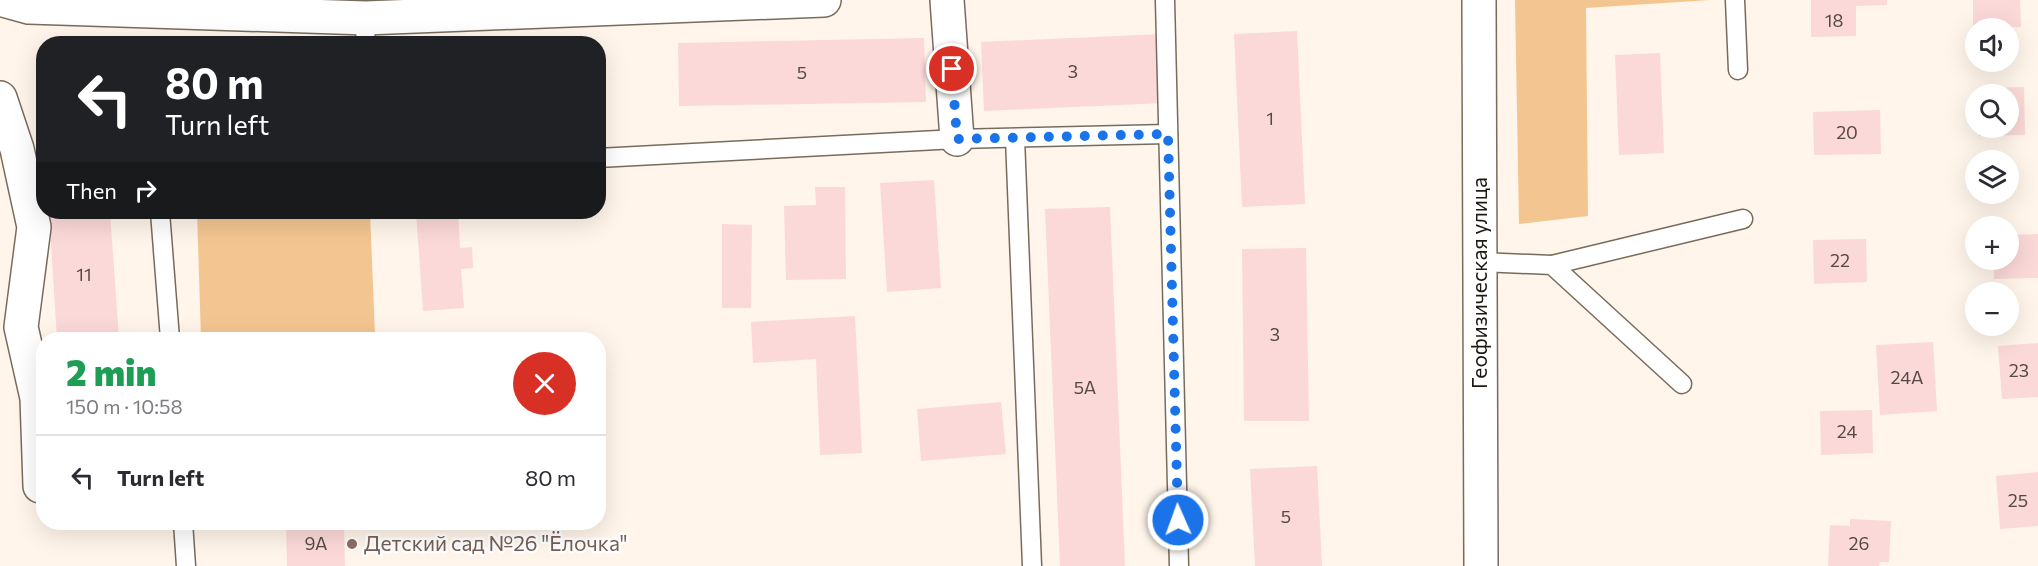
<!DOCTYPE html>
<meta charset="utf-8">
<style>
body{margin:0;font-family:Commissioner,sans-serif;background:#f7f7f7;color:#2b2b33;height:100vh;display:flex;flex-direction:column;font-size:22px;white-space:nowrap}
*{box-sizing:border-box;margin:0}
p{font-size:20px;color:#7c7c81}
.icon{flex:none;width:33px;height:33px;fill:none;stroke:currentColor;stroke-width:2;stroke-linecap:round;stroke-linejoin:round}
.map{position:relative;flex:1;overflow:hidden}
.drawer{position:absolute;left:36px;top:332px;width:570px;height:198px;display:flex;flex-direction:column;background:#fff;border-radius:24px;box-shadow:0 6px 24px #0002}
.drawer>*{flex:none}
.hud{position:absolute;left:36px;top:36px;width:570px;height:183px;border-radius:24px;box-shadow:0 6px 24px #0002;background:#202124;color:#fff;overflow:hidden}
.tools{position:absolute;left:1965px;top:18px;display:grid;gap:12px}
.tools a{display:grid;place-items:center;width:54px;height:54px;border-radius:50%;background:#fff;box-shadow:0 6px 24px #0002;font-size:30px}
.pin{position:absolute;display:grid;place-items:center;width:51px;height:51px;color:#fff;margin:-26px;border:3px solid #fff;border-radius:50%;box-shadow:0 2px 6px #0007}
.me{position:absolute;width:66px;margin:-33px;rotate:358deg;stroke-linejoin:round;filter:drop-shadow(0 0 4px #0008)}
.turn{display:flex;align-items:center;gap:21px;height:126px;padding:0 30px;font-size:27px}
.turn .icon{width:78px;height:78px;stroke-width:2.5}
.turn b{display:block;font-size:42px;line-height:51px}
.then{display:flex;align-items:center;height:57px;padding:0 30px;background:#0003;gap:12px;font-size:22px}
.round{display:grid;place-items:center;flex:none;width:63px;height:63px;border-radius:32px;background:#f7f7f7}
.overview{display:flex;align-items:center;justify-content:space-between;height:102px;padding:0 30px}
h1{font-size:36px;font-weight:800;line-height:45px;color:#1e9e55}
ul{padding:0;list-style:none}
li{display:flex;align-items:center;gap:18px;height:84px;padding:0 30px;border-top:2px solid #e1e1e2}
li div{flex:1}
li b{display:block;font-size:22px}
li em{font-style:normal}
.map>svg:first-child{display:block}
.green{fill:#f3c691}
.building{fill:#fbd9d8}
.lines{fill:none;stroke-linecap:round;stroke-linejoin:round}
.lane-casing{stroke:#796b5b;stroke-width:21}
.street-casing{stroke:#796b5b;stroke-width:36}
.primary-casing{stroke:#796b5b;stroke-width:36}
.lane{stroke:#fff;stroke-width:18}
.street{stroke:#fff;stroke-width:33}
.primary{stroke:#fff;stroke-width:33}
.route{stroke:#1a73e8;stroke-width:10;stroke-dasharray:0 18}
.education-dot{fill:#8d6e63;stroke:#fff;stroke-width:2}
.labels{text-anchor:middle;stroke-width:5;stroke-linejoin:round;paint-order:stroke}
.number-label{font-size:18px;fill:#554944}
.street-label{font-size:21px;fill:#1e1912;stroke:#fff}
.education-label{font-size:21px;fill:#785e54;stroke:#fff;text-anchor:start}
</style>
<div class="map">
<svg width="2038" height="566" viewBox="0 0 2038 566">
<rect width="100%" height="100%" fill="#fff5ea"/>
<g class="green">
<path d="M1515,0H1710L1586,8L1588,216L1519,224Z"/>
<path d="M197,212H370L375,335L275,339H201Z"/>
</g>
<g class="building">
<path d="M1811,0H1887V5L1856,6V36L1811,37Z"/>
<path d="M1973,0H2020L2021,27L1973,28Z"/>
<path d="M1297,31L1305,204L1242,207L1234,34Z"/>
<path d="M1162,34L1165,103L984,111L981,42Z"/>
<path d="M924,38L926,102L679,106L678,43Z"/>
<path d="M1660,53L1664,153L1619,155L1615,55Z"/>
<path d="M2024,87L2025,135L1979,136V128H2008V94H1978V88Z"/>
<path d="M1880,110L1881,154L1814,155L1813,112Z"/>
<path d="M934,180L941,288L887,292L880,183Z"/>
<path d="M815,187H845L846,279L786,280L784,206L816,205Z"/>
<path d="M1110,207L1125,566H1060L1045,209Z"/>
<path d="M49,212H110L119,339H57Z"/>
<path d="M416,212H458L460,248L472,247L473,268L461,269L464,308L423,311Z"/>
<path d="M722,224L752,225L751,308H722Z"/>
<path d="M2038,234V278L1994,279L1993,260H2008V235Z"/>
<path d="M1866,239L1867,282L1814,284L1813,240Z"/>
<path d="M1306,248L1309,421H1244L1242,249Z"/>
<path d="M855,316L862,453L820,455L816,359L753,363L751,322Z"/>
<path d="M1933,342L1937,411L1880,415L1876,345Z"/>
<path d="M2038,343V397L2002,399L1998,346Z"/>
<path d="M1001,402L1006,454L921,461L917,409Z"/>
<path d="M1872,410L1873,453L1821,455L1820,411Z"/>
<path d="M1317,466L1322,566H1255L1250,469Z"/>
<path d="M2038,472V526L2000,529L1996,476Z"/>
<path d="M1850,519L1891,521L1889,562H1880L1879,566H1828L1830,525L1850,526Z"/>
<path d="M286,522H344L345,566H287Z"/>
</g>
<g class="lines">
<g class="lane-casing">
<g id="lane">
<path d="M1165,0L1179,566"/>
<path d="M1735,0L1738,70"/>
<path d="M365,44L366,18"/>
<path d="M1015,138L1032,566"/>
<path d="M598,158L957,139L1168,134"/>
<path d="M160,212L170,339"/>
<path d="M1480,262L1552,265L1682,384"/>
<path d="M1552,265L1743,219"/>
<path d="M183,522L186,566"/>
</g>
</g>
<g class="street-casing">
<g id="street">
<path d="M3,0L29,7L366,18L824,0"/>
<path d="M947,0L957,139"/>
<path d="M0,98L17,149L34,227L21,327L37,398L40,486"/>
</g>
</g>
<g class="primary-casing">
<path id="primary" d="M1479,0L1481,566"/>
</g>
<use href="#lane" class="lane"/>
<use href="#street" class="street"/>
<use href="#primary" class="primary"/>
</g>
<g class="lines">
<path class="route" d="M952,69L957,139L1168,134L1178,520"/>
</g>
<circle class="education-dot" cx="352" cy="544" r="6"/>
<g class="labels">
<g class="number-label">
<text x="1834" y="27">18</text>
<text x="1073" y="78">3</text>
<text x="802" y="79">5</text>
<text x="1270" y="125">1</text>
<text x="1847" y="139">20</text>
<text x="1840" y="267">22</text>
<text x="84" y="281">11</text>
<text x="1275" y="341">3</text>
<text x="2019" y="377">23</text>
<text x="1907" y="384">24А</text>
<text x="1085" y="394">5А</text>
<text x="1847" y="438">24</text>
<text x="2018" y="507">25</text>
<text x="1286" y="523">5</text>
<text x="316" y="550">9А</text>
<text x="1859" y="550">26</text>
</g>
<g class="street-label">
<text transform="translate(1480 283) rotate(-90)" y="7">Геофизическая улица</text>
</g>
<g class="education-label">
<text x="364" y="551">Детский сад №26 "Ёлочка"</text>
</g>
</g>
</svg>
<div class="tools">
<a><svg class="icon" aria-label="sound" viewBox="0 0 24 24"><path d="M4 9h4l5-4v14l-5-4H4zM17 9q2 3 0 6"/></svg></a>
<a><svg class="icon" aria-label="search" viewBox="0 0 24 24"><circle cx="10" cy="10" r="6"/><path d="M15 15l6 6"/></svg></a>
<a><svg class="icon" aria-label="layers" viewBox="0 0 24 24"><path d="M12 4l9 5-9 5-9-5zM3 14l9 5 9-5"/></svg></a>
<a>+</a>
<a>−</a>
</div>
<div class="pin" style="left:952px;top:69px;background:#d93025"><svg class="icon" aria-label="arrive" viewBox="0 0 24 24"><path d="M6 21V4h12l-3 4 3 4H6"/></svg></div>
<svg class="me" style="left:1178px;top:520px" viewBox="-20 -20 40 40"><circle r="17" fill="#1a73e8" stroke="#fff" stroke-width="3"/><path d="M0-11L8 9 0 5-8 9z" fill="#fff"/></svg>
<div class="hud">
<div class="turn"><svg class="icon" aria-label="left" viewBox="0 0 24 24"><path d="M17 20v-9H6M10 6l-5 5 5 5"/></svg><div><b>80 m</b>Turn left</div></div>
<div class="then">Then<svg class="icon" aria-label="right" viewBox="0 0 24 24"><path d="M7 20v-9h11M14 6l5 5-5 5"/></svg></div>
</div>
<section class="drawer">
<div class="overview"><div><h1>2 min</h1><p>150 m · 10:58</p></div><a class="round" style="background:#d93025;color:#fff"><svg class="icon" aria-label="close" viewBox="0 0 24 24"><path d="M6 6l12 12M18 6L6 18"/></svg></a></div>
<ul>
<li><svg class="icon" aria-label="left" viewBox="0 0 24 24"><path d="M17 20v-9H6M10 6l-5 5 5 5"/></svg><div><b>Turn left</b></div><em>80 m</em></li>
</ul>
</section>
</div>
